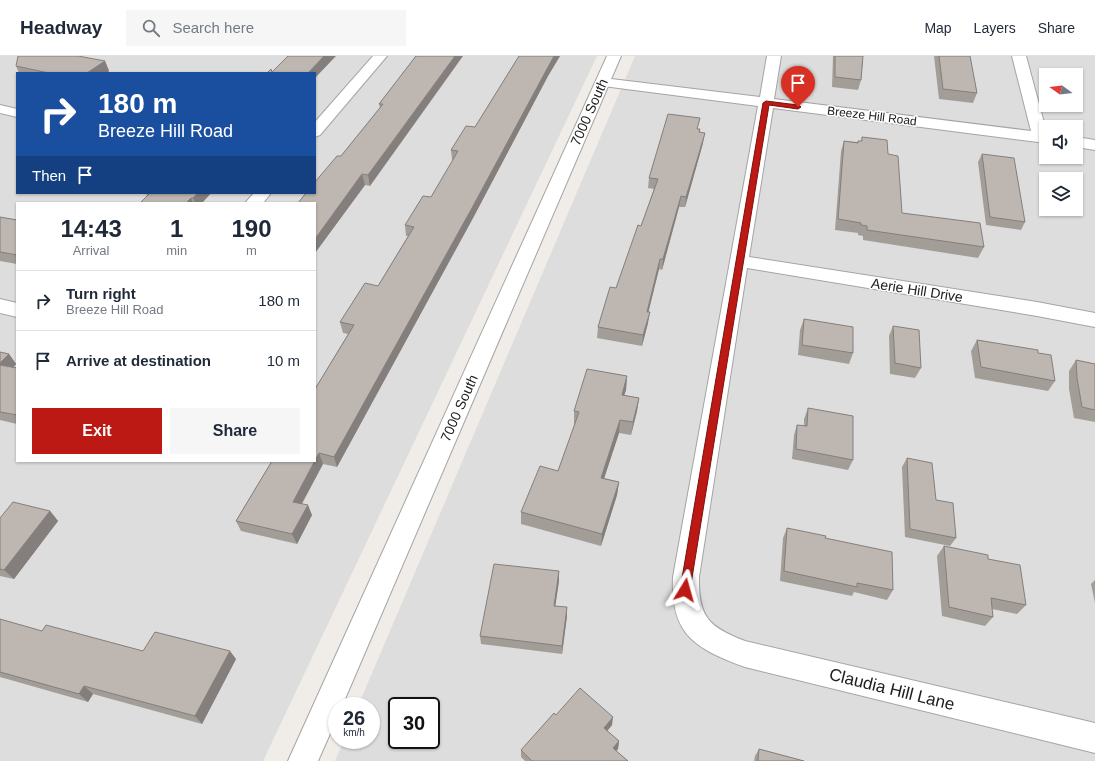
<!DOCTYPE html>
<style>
body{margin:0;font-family:Arial,sans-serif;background:#f6f6f7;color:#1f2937;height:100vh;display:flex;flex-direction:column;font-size:15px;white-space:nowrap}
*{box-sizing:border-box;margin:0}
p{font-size:13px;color:#747a83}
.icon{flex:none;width:22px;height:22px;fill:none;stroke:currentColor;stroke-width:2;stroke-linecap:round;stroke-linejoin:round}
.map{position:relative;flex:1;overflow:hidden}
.panel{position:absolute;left:16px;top:146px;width:300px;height:260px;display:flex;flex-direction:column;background:#fff;border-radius:0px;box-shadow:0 1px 3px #0004}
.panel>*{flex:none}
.guide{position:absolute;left:16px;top:16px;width:300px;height:122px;border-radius:0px;box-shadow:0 1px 3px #0004;background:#1a4fa0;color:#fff;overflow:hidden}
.needle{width:26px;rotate:285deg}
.controls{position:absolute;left:1039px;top:12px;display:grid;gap:8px}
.controls a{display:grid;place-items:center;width:44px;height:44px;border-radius:0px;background:#fff;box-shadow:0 1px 3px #0004;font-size:20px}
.speed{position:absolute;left:328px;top:641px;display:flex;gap:8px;font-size:20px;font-weight:700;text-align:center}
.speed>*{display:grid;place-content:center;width:52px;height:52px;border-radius:50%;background:#fff;box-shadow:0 1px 3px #0004;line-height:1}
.speed small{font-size:10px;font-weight:400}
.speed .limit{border:2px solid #111;border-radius:6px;background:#fff;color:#111}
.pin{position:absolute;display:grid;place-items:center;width:34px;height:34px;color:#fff;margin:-41px -17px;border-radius:50% 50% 50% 0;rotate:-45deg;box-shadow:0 0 4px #0007}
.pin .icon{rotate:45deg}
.me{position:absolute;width:44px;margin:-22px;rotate:8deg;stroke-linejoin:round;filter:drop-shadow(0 0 3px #0008)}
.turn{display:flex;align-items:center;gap:14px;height:84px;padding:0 16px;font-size:18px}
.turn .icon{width:52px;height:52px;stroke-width:2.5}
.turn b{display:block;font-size:28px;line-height:34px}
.then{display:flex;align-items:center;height:38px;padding:0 16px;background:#0003;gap:8px;font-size:15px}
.eta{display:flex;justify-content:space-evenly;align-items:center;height:68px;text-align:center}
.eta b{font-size:24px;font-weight:700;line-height:28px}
.cta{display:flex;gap:8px;margin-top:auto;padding:8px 16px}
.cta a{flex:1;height:46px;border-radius:0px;background:#bd1914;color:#fff;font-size:16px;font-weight:700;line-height:46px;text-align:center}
.cta a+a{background:#f6f6f7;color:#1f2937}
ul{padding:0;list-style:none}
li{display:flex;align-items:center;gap:12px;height:60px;padding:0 16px;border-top:1px solid #e0e1e3}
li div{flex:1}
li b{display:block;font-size:15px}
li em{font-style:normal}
header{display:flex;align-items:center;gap:24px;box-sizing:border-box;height:56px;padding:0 20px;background:#fff;border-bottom:1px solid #e0e1e3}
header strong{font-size:19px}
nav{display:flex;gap:22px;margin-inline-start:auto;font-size:14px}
.search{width:280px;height:36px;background:#f6f6f7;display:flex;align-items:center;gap:10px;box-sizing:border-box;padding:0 14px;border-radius:0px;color:#747a83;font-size:15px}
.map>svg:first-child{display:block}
.residential{fill:#dedddd;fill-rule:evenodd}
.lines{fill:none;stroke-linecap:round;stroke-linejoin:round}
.minor-casing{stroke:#a4a4a4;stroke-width:2}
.tertiary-casing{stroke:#a4a4a4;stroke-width:2}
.minor{fill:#fff;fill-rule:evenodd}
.tertiary{fill:#fff;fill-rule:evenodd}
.wall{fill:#a39d98}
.shaded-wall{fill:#847f7c}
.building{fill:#bdb6b1;stroke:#847f7c}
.route{fill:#bd1914;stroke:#7b100d}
.labels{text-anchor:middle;stroke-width:3;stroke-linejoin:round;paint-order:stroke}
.far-street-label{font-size:12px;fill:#202020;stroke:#fff}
.street-label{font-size:14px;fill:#202020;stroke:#fff}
.near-street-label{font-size:17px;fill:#202020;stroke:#fff}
</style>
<header>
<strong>Headway</strong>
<div class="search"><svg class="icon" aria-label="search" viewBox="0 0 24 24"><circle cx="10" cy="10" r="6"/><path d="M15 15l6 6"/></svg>Search here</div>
<nav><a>Map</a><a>Layers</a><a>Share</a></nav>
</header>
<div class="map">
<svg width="1095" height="705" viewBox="0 0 1095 705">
<rect width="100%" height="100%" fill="#f0ede8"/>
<g class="residential">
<path d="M0,0H597L263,705H0ZM17,17H315V137H17ZM17,147H315V405H17Z"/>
<path d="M635,0H1095V705H335L344,684H371V650H358ZM1046,19H1076V49H1046ZM1046,71H1076V101H1046ZM1046,123H1076V153H1046ZM397,650H431V684H397Z"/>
</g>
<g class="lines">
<g class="minor-casing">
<g id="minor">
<path d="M373,0H387L320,79L315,81V66Z"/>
<path d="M767,0H781L774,43L1031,75L1012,0H1026L1046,74V87L773,52L749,201L1037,246L1095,257V271L1037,260L747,212L699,521C698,560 708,571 745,585L1095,667V697L745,611C696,593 670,579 673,521L758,50L603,30L598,29L596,26L598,23L603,22L760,41Z"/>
<path d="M0,49L17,53V61L0,57Z"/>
<path d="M1076,81L1095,84V94L1076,91Z"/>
<path d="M254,137H271L263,147H245Z"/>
<path d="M0,243L17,247V261L0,257Z"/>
</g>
</g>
<g class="tertiary-casing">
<path id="tertiary" d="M607,0H621L342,650H337V662L318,705H288Z"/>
</g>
<use href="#minor" class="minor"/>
<use href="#tertiary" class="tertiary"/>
</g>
<g class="wall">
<path d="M416,0L370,130L365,129L315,197V147L341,100L380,52L379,48Z"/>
<path d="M519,0H560L548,20L473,162L337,411L323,408L302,448L312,459L297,488L241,475L236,465L348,278L343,277L340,266L378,230L408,180H406L405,169L431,141L453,104H452L451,94L475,71Z"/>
<path d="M833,0H863L861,24L858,34L832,31Z"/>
<path d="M934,0H970L977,37L973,47L939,43Z"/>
<path d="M105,5L109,15L107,17H19L16,10Z"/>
<path d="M699,73L703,87L685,151H679L662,214L659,213L648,256V267L642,290L597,282L598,271L616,232L641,170L654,133L648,132L649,122Z"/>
<path d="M862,81L888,98L902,157L984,191L978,202L863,184V180L858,179V177L835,174L841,95L844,85L857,86L858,85H861Z"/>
<path d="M982,98L1025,166L1021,174L986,169L978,106Z"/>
<path d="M146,137H211L202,147H140L147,140Z"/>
<path d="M0,161L17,164V208L0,205Z"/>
<path d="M804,263L853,297L849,308L798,299L800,274Z"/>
<path d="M893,270L921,312L915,322L890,318L889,280Z"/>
<path d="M977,284L1038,297L1055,325L1048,335L975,322L971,295Z"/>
<path d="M0,296L9,298L16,308L13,312H17V368L0,364Z"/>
<path d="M1076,304L1095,308V366L1074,362L1069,333V315Z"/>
<path d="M627,320L626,334L624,339L639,342L637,355L631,379L619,377L604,422L619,426L617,439L601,490L521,468V456L558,415L575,368H574V355Z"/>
<path d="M808,352L853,404L848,414L792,403L794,379L797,369L804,370V363Z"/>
<path d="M907,402L956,482L950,490L905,481L902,411Z"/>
<path d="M50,455L58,465L14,523L0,520V462Z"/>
<path d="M787,472L825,482L893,534L887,544L854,536L852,540L780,525L783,482Z"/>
<path d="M944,490L988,503L1026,549L1017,558L992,553L993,561L985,570L942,560L937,500Z"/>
<path d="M559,515V525L555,550L567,560L562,598L481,588L480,580Z"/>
<path d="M1095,524V547L1091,528Z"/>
<path d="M0,563L42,575L143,595L236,603L202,668L93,638L88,646L0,621Z"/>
<path d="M556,659L612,669L607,675L619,685L618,693L616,695L628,705H525L521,701V694Z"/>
<path d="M759,693L804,705H754L755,700Z"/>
</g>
<g class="shaded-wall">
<path d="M324,0H336L315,22V17H308Z"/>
<path d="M455,0H463L370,130L368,119Z"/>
<path d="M554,0H560L548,20L473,162L337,411L334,401Z"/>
<path d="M105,5L109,15L107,17H87Z"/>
<path d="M705,77L703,87L685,151L686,141Z"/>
<path d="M362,118L365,129L315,197V183Z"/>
<path d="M198,137H211L202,147H195L193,142Z"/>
<path d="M681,140L679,151L662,214L663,203Z"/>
<path d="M191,142L193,147H186Z"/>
<path d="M660,203L659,213L646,266L647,256Z"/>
<path d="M650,256L648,267L642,290L643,279Z"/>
<path d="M9,298L16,308L6,319L0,311V307Z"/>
<path d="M627,320L626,334L620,352L622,339Z"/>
<path d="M639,342L637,355L631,379L633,366Z"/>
<path d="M620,364L619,377L600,435L601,422Z"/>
<path d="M319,397L323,408L297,456L293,446Z"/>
<path d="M619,426L617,439L601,490L602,478Z"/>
<path d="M308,449L312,459L297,488L292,478Z"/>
<path d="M50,455L58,465L14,523L4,514Z"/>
<path d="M559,515V525L554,559V550Z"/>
<path d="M567,551V560L562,598V590Z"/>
<path d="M230,595L236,603L202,668L195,660Z"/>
<path d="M84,630L93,638L88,646L79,638Z"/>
<path d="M613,661L612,669L603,680L604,672Z"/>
<path d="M619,685L618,693L612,700L613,692Z"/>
</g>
<g class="building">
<path d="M18,0H78L105,5L87,17H49L16,10Z"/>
<path d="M288,0H324L308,17H267L271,13L272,16Z"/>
<path d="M416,0H455L368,119L362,118L315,183V147H298L306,137H315V126L337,100H341L383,48H379Z"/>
<path d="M519,0H554L472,152L334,401L319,397L293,446L308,449L292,478L236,465L272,405H315V333L354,269L340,266L365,227L378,230L414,171L405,169L423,140L431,141L458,95L451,94L466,70L475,71Z"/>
<path d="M835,0H863L861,24L835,21Z"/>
<path d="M939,0H970L977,37L943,33Z"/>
<path d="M668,58L700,62L697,73H700L699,76L705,77L686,141L681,140L663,203H660L647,256H650L643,279L598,271L610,231L616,232L638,169L641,170L658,123L649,122Z"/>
<path d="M862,81L887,84L888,98L898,100L902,157L980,167L984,191L867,174V170L861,169V167L838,163L844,85L858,87V85H862Z"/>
<path d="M982,98L1014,102L1025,166L990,161Z"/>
<path d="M150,137H198L193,142H191L186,147H140Z"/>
<path d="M0,161L17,164V199L0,196Z"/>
<path d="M804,263L853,271V297L802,289Z"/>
<path d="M893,270L919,274L921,312L895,307Z"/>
<path d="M977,284L1038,294V297L1051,299L1055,325L981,311Z"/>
<path d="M0,296L9,298L0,307Z"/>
<path d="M1076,304L1095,308V354L1082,351L1077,322Z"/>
<path d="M0,309L17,312V359L0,356Z"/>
<path d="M587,313L627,320L622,339L639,342L633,366L620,364L601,422L619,426L602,478L521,456L540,410L558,415L579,356L574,355Z"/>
<path d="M808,352L853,360V404L796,393L797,369L807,370Z"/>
<path d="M907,402L932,407L936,444L953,447L956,482L910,473Z"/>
<path d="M13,446L50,455L4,514L0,513V462Z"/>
<path d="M787,472L826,480L825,482L892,496L893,534L857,527V531L784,515Z"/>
<path d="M944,490L988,499V503L1020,509L1026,549L991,542L993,561L949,551Z"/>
<path d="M494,508L559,515L554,550L567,551L562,590L480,580Z"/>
<path d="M0,563L42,575L46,569L143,595L155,576L230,595L195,660L84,630L79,638L0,616Z"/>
<path d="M580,632L613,661L604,672L619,685L613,692L628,705H532L521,694L554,657L556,659Z"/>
<path d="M759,693L804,705H758Z"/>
</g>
<path class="route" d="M766,45L798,49L801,51L798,53L769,49L690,534L689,537L685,538L681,537L680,534L763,47Z"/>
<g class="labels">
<g class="far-street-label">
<text transform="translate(872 60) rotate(7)" y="4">Breeze Hill Road</text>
</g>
<g class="street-label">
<text transform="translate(589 56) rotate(-66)" y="5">7000 South</text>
<text transform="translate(917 234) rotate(9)" y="5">Aerie Hill Drive</text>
<text transform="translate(459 352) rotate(-66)" y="5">7000 South</text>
</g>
<g class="near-street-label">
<text transform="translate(892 633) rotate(14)" y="6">Claudia Hill Lane</text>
</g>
</g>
</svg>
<div class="controls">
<a><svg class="needle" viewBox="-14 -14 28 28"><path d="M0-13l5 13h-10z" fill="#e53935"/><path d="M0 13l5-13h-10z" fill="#747a83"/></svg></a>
<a><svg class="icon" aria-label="sound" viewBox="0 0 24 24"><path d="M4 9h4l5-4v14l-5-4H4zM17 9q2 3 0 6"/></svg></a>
<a><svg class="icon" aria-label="layers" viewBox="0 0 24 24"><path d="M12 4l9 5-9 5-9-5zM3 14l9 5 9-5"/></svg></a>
</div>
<div class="speed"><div>26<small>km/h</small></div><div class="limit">30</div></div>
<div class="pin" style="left:798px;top:51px;background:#d93025"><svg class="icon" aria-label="arrive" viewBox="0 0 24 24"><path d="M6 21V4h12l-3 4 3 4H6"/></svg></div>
<svg class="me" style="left:685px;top:534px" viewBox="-20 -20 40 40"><path d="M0-17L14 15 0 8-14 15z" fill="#bd1914" stroke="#fff" stroke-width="4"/></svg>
<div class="guide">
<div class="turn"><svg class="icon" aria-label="right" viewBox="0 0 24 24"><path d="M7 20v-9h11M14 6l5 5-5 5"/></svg><div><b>180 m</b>Breeze Hill Road</div></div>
<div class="then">Then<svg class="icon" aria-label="arrive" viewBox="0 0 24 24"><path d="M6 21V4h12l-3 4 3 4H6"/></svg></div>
</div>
<section class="panel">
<div class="eta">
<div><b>14:43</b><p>Arrival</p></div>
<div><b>1</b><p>min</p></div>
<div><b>190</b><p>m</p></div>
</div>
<ul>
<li><svg class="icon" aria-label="right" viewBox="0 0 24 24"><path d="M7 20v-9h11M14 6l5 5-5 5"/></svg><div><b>Turn right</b><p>Breeze Hill Road</p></div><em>180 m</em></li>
<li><svg class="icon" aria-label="arrive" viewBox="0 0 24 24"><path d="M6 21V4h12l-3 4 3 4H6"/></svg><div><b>Arrive at destination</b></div><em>10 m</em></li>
</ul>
<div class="cta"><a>Exit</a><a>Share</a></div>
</section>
</div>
